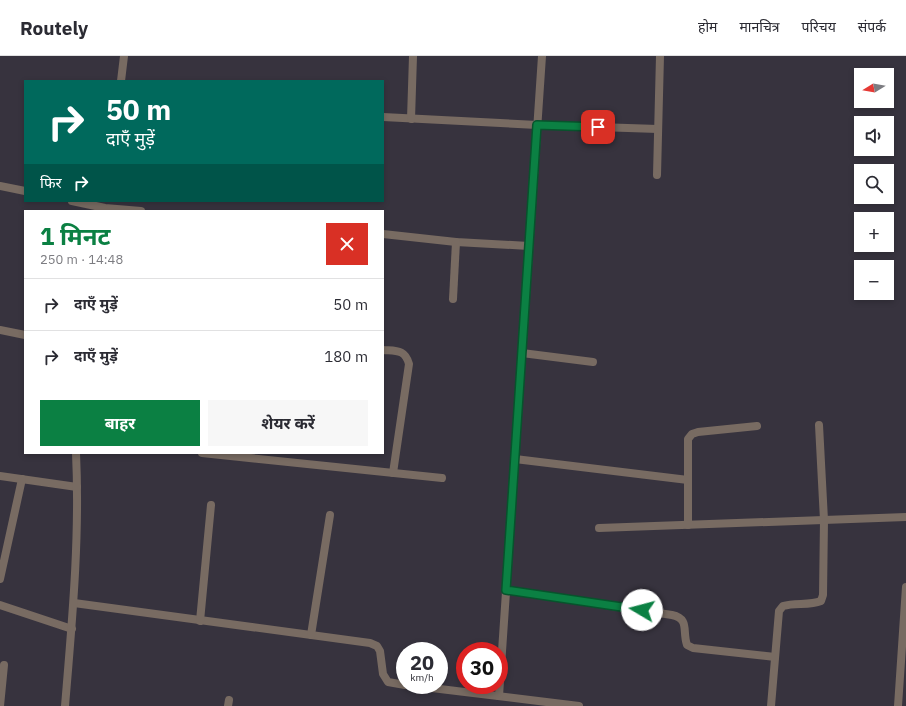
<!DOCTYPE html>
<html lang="hi">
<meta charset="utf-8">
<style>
body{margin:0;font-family:"IBM Plex Sans","Noto Sans Devanagari",sans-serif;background:#f7f7f7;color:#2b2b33;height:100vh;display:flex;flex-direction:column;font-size:15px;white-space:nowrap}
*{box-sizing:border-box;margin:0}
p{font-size:13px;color:#7c7c81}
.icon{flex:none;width:22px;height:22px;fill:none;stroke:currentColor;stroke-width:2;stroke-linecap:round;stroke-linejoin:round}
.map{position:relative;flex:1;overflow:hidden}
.details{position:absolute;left:24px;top:154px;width:360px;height:244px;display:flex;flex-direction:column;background:#fff;border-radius:0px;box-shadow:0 2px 6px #0003}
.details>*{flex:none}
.guide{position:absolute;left:24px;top:24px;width:360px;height:122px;border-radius:0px;box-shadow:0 2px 6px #0003;background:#00695c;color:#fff;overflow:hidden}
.needle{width:26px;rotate:259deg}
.tools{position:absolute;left:854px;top:12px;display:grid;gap:8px}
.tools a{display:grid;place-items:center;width:40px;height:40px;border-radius:0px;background:#fff;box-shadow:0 2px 6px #0003;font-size:20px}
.speed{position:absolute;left:396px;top:586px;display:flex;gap:8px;font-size:20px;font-weight:700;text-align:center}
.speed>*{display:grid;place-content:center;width:52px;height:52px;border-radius:50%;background:#fff;box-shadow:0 2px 6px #0003;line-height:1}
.speed small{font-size:10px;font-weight:400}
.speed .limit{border:6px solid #d22;background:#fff;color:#111}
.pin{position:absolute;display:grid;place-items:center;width:34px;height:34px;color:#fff;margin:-17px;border-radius:8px;box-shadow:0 2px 6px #0006}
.me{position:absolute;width:44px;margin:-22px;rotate:278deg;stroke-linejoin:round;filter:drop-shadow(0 0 3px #0008)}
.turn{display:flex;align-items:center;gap:14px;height:84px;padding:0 16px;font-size:18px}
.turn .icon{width:52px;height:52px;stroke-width:2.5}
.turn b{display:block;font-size:28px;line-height:34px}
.then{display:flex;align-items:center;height:38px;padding:0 16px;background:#0003;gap:8px;font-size:15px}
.round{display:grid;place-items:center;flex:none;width:42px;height:42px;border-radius:0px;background:#f7f7f7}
.head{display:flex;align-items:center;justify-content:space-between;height:68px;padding:0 16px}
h1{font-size:24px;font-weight:700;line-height:30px;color:#0b8043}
.button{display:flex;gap:8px;margin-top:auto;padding:8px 16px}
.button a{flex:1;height:46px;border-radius:0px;background:#0b8043;color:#fff;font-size:16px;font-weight:700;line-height:46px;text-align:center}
.button a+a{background:#f7f7f7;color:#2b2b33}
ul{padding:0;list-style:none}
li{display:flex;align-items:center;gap:12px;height:52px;padding:0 16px;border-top:1px solid #e1e1e2}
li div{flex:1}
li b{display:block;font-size:15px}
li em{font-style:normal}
header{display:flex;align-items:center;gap:24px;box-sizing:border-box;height:56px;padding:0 20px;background:#fff;border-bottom:1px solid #e1e1e2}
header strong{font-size:19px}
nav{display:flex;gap:22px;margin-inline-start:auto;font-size:14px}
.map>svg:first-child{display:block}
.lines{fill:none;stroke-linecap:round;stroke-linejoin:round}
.street{stroke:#786b62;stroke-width:8}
.route-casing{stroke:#07532c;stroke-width:10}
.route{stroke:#0b8043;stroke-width:7}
</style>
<header>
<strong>Routely</strong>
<nav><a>होम</a><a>मानचित्र</a><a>परिचय</a><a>संपर्क</a></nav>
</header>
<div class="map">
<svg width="906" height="650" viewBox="0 0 906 650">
<rect width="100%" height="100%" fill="#37333e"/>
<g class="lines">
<g class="street">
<path d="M121,25L124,0"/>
<path d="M383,61L537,69L658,73"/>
<path d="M411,63L413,0"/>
<path d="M657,119L660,0"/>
<path d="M0,130L25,135"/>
<path d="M72,145L105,152L141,155"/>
<path d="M383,178L456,186L529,190"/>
<path d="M453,243L456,186"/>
<path d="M0,274L25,279"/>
<path d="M383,294C396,295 405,293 409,308L393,417"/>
<path d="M522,297L593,306"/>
<path d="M202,397L442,422"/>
<path d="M515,403L688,424"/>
<path d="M0,420L77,431"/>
<path d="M688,469V383L692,378L698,376L757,370"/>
<path d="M599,472L906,461"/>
<path d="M0,523L22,423"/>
<path d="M506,534L672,559C690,563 682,575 687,589L693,592L775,601"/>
<path d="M74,547L370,587L377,590L380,595L383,618L388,626L405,629"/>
<path d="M0,549L72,573"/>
<path d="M200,565L211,449"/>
<path d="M311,579L330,459"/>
<path d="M407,629L579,650"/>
<path d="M499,640L542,0"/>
<path d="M0,650L4,609"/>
<path d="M65,650C72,566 80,482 76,397"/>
<path d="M228,650L229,644"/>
<path d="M771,650L779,555L783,550C795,546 809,550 821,545L823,539L824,464L819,369"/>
<path d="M898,650L906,531"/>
</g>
</g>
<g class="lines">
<g class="route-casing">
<path id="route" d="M598,71L537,69L506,534L642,554"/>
</g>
<use href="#route" class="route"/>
</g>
</svg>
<div class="tools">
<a><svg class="needle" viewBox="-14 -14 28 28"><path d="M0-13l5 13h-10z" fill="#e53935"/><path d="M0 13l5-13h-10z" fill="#7c7c81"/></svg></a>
<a><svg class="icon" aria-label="sound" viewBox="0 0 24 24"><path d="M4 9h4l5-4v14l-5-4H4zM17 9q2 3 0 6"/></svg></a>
<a><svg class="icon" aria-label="search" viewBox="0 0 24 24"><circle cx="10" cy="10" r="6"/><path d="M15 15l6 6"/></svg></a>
<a>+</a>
<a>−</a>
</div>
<div class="speed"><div>20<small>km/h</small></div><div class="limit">30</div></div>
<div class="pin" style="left:598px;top:71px;background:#d93025"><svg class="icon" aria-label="arrive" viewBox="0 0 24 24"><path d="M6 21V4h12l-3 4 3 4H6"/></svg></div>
<svg class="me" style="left:642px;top:554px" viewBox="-20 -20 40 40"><circle r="19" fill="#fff"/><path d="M0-13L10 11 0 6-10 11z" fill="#0b8043"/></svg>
<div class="guide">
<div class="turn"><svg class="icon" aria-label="right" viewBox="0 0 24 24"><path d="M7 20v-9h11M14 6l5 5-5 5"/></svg><div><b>50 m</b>दाएँ मुड़ें</div></div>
<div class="then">फिर<svg class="icon" aria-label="right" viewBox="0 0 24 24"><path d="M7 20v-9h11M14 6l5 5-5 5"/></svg></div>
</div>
<section class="details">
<div class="head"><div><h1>1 मिनट</h1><p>250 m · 14:48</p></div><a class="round" style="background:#d93025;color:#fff"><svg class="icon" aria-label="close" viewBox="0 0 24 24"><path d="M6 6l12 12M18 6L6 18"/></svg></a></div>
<ul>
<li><svg class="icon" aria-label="right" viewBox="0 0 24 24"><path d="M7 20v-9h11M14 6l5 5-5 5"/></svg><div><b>दाएँ मुड़ें</b></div><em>50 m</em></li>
<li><svg class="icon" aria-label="right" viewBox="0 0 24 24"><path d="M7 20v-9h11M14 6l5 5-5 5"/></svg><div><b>दाएँ मुड़ें</b></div><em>180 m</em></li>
</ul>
<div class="button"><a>बाहर</a><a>शेयर करें</a></div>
</section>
</div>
